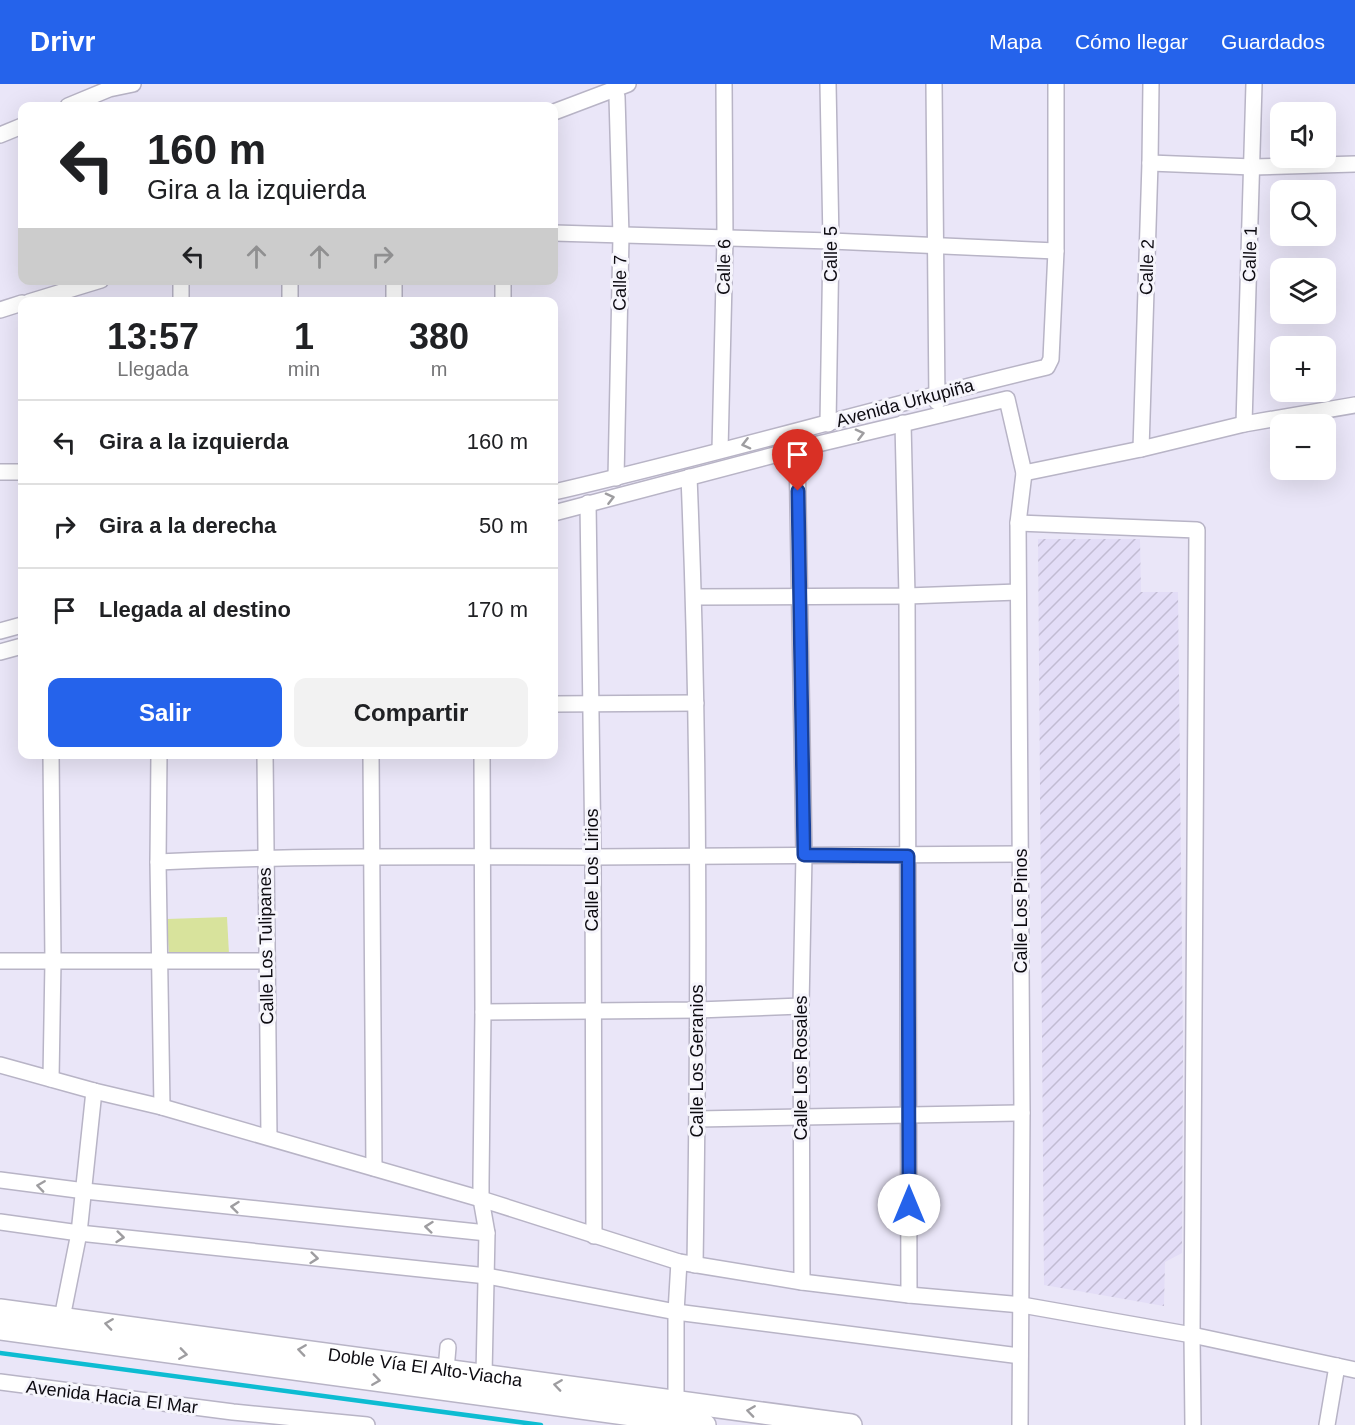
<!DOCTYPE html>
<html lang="es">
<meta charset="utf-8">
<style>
body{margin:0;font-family:Arial,sans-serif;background:#f2f2f2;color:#202124;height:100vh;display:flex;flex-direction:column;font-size:22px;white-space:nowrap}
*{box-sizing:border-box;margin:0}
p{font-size:20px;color:#757577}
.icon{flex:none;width:33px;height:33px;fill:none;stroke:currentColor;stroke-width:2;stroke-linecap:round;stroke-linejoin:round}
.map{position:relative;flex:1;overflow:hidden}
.panel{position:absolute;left:18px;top:213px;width:540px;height:462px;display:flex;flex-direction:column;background:#fff;border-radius:12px;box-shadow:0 6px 24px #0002}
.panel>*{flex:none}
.hud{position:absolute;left:18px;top:18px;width:540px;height:183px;border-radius:12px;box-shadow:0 6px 24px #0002;background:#fff;color:#202124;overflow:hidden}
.controls{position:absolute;left:1270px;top:18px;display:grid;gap:12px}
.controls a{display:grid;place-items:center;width:66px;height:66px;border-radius:12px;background:#fff;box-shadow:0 6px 24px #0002;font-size:30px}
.pin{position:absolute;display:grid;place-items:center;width:51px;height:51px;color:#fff;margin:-62px -26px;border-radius:50% 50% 50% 0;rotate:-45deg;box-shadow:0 0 6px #0007}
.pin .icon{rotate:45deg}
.me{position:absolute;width:66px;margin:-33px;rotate:0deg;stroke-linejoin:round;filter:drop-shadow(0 0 4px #0008)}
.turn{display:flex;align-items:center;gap:21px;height:126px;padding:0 30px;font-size:27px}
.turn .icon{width:78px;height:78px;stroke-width:2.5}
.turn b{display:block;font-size:42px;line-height:51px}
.lanes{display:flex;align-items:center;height:57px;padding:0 30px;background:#0003;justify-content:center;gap:30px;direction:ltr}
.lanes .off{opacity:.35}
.eta{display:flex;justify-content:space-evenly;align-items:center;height:102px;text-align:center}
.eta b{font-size:36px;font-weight:700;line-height:42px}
.button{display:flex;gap:12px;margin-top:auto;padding:12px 30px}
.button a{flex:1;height:69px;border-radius:12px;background:#2563eb;color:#fff;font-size:24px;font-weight:700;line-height:69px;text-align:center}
.button a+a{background:#f2f2f2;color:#202124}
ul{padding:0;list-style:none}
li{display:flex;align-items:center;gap:18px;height:84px;padding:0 30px;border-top:2px solid #e0e0e0}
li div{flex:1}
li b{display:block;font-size:22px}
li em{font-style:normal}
header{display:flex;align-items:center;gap:36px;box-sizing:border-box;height:84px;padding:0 30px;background:#2563eb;color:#fff}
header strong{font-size:28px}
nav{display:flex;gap:33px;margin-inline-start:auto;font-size:21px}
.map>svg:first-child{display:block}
.industrial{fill:url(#industrial-furrows)}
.pitch{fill:#d8e39c}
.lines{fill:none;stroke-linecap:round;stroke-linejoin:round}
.stream{stroke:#0dbcd2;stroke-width:4.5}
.minor-casing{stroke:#b8b4c6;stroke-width:18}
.highway-casing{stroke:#b8b4c6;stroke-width:24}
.minor{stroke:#fff;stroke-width:15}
.highway{stroke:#fff;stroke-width:21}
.oneway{stroke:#9e9da0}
.route-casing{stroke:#184099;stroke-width:15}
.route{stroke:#2563eb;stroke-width:10}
.labels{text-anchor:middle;stroke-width:6;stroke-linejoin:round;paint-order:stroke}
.street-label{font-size:18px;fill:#0d0b11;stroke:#f6f5fc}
</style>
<header>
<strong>Drivr</strong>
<nav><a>Mapa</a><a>Cómo llegar</a><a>Guardados</a></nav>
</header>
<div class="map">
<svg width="1355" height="1341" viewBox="0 0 1355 1341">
<defs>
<pattern id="industrial-furrows" width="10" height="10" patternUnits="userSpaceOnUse" patternTransform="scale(1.5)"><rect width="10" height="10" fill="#e3ddf7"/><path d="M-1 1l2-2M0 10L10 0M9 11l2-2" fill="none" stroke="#c2bcd3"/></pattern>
</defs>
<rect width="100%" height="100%" fill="#eae6f8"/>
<path class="industrial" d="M1038,455H1140L1141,508H1178L1183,963L1182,1169L1165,1178L1164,1222L1044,1201Z"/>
<path class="pitch" d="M227,833L229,870L169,873L167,835Z"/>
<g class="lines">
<path class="stream" d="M0,1269L541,1341"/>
<g class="minor-casing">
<g id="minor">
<path d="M934,0L937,318"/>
<path d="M614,5L617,13L621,152L616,394"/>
<path d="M68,22L109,5L133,0"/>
<path d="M554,28L628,0"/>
<path d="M0,51L22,42"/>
<path d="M1150,79L1253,83L1355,80"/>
<path d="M554,149L831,157L1056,167"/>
<path d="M29,218L101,196"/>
<path d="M181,218V196"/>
<path d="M290,218V196"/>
<path d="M394,218V196"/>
<path d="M503,218V196"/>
<path d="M0,226L22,219"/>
<path d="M903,339L907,512L909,1211"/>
<path d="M828,340L831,157L828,0"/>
<path d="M1244,340L1254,0"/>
<path d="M797,365L804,771L801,922L802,1198"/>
<path d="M1141,365L1150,79L1151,0"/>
<path d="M720,366L725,155L724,0"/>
<path d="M0,388H22"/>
<path d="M1024,389L1141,365L1244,340L1355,321"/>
<path d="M689,393C700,656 699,919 695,1181"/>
<path d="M554,408C719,370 882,322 1047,283L1051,275L1056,167V0"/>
<path d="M588,419L593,773L594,1152"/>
<path d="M554,429L797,365L1007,315L1024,389L1018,439L1022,1029L1020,1341"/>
<path d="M1018,439L1197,446L1192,1251L1193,1341"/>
<path d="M694,513L907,512L1018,508"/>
<path d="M0,547L22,541"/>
<path d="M0,568L22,562"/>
<path d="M554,620L696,619"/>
<path d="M51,670L53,877L51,995"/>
<path d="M159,670L158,778L162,1023"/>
<path d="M265,670L269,1053"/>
<path d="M371,670L374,1084"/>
<path d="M482,670L483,928L481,1097V1115L487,1149L484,1291"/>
<path d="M158,778C303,771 448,773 594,773C736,773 878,772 1020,770"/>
<path d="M0,877H267"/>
<path d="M483,928L698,926L801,922"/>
<path d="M0,981L94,1007L162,1023L481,1115L679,1178L802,1198L909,1211L1022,1221L1192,1251L1355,1286"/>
<path d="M697,1035L1022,1029"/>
<path d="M0,1096L85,1107L487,1149"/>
<path d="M0,1138L79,1149L487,1192L676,1228L1020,1272"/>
<path d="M62,1234L79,1149L94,1007"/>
<path d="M446,1286L448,1263"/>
<path d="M0,1298L233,1328L367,1341"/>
<path d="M676,1317V1228L679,1178"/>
<path d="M1327,1341L1337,1282"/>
</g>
</g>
<g class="highway-casing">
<g id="highway">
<path id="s1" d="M0,1226L851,1341"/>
<path d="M0,1245L705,1341"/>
</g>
</g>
<use href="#minor" class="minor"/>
<use href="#highway" class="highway"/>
</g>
<defs><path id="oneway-chevron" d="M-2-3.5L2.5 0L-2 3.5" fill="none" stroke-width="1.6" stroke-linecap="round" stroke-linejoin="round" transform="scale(1.5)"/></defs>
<g class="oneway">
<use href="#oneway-chevron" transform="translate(860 350) rotate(-14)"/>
<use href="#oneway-chevron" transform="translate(746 360) rotate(166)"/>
<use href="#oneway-chevron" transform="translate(610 414) rotate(-14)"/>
<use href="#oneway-chevron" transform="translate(41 1102) rotate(-172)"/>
<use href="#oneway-chevron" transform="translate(235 1123) rotate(-174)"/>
<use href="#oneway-chevron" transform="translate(429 1143) rotate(-174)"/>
<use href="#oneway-chevron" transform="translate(120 1153) rotate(6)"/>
<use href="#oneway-chevron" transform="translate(314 1174) rotate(6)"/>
<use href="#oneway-chevron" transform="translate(109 1240) rotate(-172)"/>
<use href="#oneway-chevron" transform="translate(302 1266) rotate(-172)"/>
<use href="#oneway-chevron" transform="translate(183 1270) rotate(8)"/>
<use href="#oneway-chevron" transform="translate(376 1296) rotate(8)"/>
<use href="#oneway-chevron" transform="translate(558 1301) rotate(-172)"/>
<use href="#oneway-chevron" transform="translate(751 1327) rotate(-172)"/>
</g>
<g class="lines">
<g class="route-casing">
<path id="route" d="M798,407L804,771L908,772L909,1121"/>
</g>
<use href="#route" class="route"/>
</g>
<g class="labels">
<g class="street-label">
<text transform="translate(831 170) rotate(-90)" y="6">Calle 5</text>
<text transform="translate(1250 170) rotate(-88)" y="6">Calle 1</text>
<text transform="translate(724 183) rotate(-89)" y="6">Calle 6</text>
<text transform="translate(1147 183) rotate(-88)" y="6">Calle 2</text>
<text transform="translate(620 199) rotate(-89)" y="6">Calle 7</text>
<text transform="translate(905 319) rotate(-15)" y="6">Avenida Urkupiña</text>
<text transform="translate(592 786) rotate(-90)" y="6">Calle Los Lirios</text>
<text transform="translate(1021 827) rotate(-90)" y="6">Calle Los Pinos</text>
<text transform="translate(266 862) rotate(-91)" y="6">Calle Los Tulipanes</text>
<text transform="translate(697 977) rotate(-90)" y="6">Calle Los Geranios</text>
<text transform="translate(801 984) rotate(-90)" y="6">Calle Los Rosales</text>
<text dy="6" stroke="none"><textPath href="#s1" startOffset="429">Doble Vía El Alto-Viacha</textPath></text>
<text transform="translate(112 1313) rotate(7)" y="6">Avenida Hacia El Mar</text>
</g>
</g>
</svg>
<div class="controls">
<a><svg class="icon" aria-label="sound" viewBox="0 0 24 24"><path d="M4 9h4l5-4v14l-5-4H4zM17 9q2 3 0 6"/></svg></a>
<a><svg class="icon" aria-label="search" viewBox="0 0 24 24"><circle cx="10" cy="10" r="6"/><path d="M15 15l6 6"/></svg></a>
<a><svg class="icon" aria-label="layers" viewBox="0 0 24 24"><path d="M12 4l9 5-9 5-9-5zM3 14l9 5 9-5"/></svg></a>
<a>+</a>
<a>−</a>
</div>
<div class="pin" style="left:798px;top:407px;background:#d93025"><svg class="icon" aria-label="arrive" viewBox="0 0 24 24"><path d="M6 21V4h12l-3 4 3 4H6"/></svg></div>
<svg class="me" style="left:909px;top:1121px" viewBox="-20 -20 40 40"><circle r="19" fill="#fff"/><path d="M0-13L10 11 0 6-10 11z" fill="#2563eb"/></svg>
<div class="hud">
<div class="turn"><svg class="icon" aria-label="left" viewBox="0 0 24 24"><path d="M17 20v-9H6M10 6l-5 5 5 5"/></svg><div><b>160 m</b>Gira a la izquierda</div></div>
<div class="lanes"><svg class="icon" aria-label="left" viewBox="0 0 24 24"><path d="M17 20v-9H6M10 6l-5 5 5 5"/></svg><svg class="icon off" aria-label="ahead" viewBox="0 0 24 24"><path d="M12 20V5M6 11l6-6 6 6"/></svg><svg class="icon off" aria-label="ahead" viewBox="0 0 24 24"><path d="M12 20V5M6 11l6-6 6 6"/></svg><svg class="icon off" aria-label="right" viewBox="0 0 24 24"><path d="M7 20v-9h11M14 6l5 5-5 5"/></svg></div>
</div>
<section class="panel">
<div class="eta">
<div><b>13:57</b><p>Llegada</p></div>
<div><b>1</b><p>min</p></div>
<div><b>380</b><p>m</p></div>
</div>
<ul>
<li><svg class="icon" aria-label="left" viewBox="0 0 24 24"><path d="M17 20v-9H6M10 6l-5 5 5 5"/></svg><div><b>Gira a la izquierda</b></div><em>160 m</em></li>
<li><svg class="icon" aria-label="right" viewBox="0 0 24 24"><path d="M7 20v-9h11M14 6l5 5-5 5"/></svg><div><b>Gira a la derecha</b></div><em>50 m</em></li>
<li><svg class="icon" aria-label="arrive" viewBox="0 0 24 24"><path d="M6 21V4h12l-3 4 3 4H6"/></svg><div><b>Llegada al destino</b></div><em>170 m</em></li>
</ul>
<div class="button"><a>Salir</a><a>Compartir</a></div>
</section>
</div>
